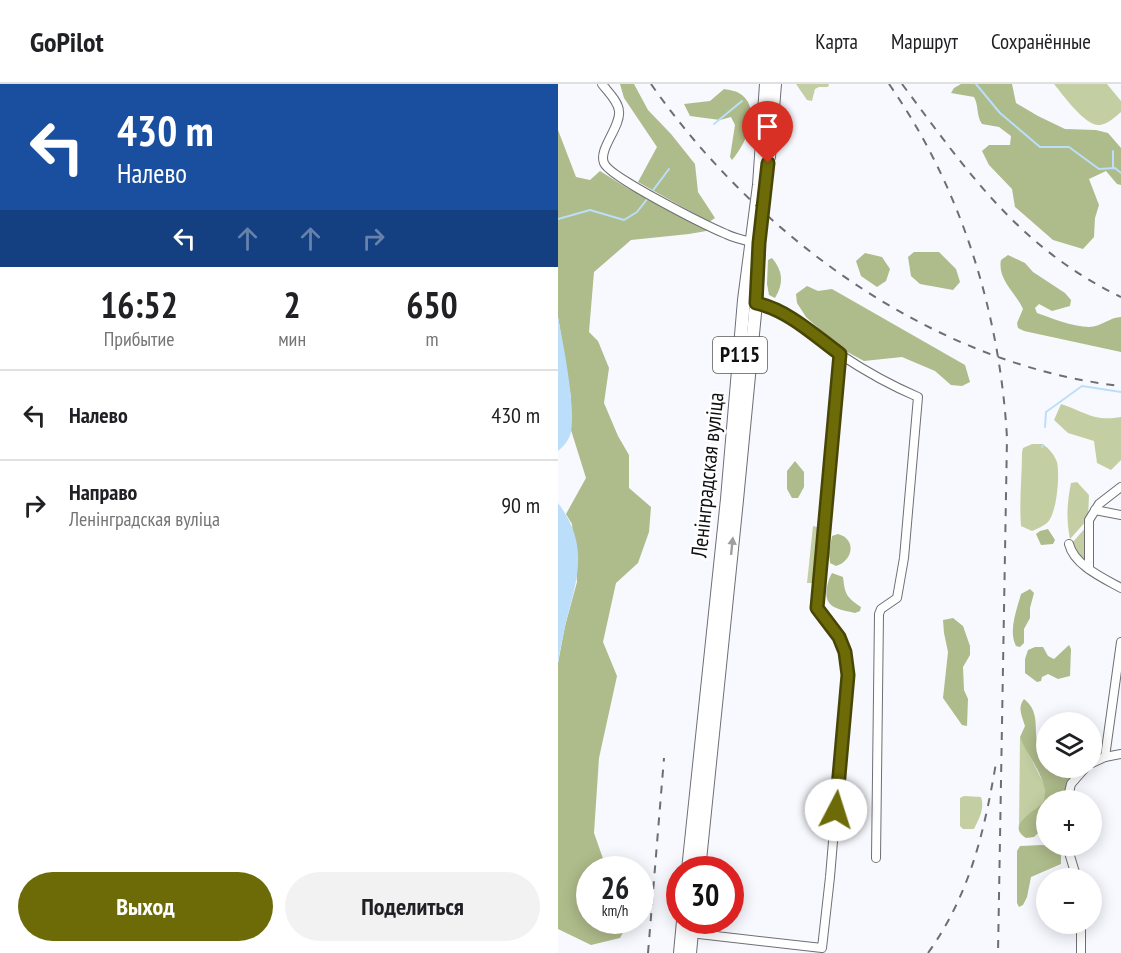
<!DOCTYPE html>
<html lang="ru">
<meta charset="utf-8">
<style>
body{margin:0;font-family:"PT Sans Narrow",sans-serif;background:#f2f2f2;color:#202124;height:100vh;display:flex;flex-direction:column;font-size:22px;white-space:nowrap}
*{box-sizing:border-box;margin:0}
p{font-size:20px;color:#757577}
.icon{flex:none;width:33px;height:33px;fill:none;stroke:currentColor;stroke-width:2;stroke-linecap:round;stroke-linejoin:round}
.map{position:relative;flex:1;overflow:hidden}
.sheet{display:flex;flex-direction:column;background:#fff;width:558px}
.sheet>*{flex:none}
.hud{background:#1a4fa0;color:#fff;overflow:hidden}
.controls{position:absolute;left:478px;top:628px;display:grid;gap:12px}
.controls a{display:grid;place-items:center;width:66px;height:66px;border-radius:50%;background:#fff;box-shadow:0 3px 15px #0003;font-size:30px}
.speed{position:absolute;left:18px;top:772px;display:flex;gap:12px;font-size:30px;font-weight:700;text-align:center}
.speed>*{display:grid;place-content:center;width:78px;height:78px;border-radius:50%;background:#fff;box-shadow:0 3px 15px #0003;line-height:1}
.speed small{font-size:15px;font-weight:400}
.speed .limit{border:9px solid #d22;background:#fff;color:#111}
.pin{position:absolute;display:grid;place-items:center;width:51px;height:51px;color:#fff;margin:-62px -26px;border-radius:50% 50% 50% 0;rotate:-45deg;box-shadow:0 0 6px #0007}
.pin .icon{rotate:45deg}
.me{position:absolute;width:66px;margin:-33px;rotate:5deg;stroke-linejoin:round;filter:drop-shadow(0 0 4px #0008)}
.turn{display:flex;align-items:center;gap:21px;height:126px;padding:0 18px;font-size:27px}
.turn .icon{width:78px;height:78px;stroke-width:2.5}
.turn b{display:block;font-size:42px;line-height:51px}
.lanes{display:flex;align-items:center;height:57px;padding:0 18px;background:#0003;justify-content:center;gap:30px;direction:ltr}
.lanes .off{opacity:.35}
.eta{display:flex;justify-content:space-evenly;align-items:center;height:102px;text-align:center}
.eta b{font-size:36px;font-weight:800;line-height:42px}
.action{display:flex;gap:12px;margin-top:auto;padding:12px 18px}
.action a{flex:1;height:69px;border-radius:36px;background:#6d6b08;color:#fff;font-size:24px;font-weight:800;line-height:69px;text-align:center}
.action a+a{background:#f2f2f2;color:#202124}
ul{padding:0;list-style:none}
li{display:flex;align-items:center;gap:18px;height:90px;padding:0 18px;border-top:2px solid #e0e0e0}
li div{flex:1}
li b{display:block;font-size:22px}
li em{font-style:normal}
header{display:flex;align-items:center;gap:36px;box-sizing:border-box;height:84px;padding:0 30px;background:#fff;border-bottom:2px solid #e0e0e0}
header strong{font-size:28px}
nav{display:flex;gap:33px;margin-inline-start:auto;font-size:21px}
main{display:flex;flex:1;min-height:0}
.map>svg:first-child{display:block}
.green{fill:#c3cfa2}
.forest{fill:#aebb8a}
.water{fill:#bbdffb}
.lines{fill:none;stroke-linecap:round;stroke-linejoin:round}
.stream{stroke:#bbdffb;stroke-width:2}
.minor-casing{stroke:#6e6f75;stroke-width:10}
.primary-casing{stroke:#6e6f75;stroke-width:14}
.minor{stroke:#fff;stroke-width:8}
.primary{stroke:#fff;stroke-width:12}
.rail{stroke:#6e6e72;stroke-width:2;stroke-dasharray:8 8;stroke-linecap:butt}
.oneway{fill:#9f9fa0}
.route-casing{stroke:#474605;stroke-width:15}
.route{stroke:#6d6b08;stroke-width:10}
.labels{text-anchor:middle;stroke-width:5;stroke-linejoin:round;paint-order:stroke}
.shield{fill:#fff;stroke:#575758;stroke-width:1.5}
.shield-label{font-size:21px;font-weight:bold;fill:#0f0f11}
.street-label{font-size:22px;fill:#0f0f11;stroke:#fff}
</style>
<header>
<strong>GoPilot</strong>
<nav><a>Карта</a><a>Маршрут</a><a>Сохранённые</a></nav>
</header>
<main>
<section class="sheet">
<div class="hud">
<div class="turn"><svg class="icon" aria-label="left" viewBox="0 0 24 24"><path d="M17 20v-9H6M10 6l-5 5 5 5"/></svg><div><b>430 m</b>Налево</div></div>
<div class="lanes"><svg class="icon" aria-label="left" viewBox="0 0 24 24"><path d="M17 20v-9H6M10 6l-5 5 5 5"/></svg><svg class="icon off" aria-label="ahead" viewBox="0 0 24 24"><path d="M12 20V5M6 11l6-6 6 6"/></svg><svg class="icon off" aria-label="ahead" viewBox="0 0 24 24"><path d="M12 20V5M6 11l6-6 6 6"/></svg><svg class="icon off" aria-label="right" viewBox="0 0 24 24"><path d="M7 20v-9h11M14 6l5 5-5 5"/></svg></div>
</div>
<div class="eta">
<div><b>16:52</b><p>Прибытие</p></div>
<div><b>2</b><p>мин</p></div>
<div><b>650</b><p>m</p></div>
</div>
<ul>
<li><svg class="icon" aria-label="left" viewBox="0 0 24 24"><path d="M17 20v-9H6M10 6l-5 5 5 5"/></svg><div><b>Налево</b></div><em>430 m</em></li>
<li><svg class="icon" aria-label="right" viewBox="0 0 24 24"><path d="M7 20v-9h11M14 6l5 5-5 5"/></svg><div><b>Направо</b><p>Ленінградская вуліца</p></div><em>90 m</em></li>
</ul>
<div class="action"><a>Выход</a><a>Поделиться</a></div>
</section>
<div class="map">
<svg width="563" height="869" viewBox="0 0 563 869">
<rect width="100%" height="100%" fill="#f8f9fe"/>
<g class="green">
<path d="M238,0H271L270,3H261L257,5L254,17L249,16Z"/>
<path d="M496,0H549L563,17V28C557,33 550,40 542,41C528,43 505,11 496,0Z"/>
<path d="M503,320C528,328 535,338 563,333V376L553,386L539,379L536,357L510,349L496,336Z"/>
<path d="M474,360H485C491,365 496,370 499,378C502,391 499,428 490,438C486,442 479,445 474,447L463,442C461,417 464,393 464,368L465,364Z"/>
<path d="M519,398L531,411L530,435L512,455C508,435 509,419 513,399Z"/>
<path d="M255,442L262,444L257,495L254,499H249Z"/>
<path d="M529,442L527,476L517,467L514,459Z"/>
<path d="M462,653L486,700L487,712L484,719L464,736L461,744Z"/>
<path d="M406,712L423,713C427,724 421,735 416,745H405L402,742V714Z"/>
</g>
<g class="forest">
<path d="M62,0H76L90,26L113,50L137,80L140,108L157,134L151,138L80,98L99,63L66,14Z"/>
<path d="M403,0H454L458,19L480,32L507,45L538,46L550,49L563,64V101L559,100L548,87L531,95L541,121L537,134L536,153L525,165L495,156L457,123L454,105L431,81L424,67L431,61H452L453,52L441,43L424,40C418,31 421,22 416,13L393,9L396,4Z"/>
<path d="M166,5C172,6 179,7 184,11C204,27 187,61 174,76L172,73L177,41L173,33L162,36L132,32L126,20L152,17Z"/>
<path d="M0,46L18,93L32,96L42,87L69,104L154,146L131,150L73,156L36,188L31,248L40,257L51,284L46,319L60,352L71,371V404L93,423L91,448L80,479L58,499L45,558L59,592L41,674L36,749L49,786H32V837L71,838L62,854L33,861L0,845V579L7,542L19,498L14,440L8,430L28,394L13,346V314L0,233Z"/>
<path d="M356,168H381L398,185L402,198L395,206L362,200L353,192L350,173Z"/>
<path d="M307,169L324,173L332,185L328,197L319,203L303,192L298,177Z"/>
<path d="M450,171L467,179L475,188L507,209L513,216L512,222L494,227L481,220L477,224L479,229C493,234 516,243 531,243C543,243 552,233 563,233V268L466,247L460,244L459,239L465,225C458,209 439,195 443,176Z"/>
<path d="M214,174C225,187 226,199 217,214L211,211L209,200L210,176Z"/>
<path d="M249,202L260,207L274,205L407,281L412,298L404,302L393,301L377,287L344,273L306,277L282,264L248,233L239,219L238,210Z"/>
<path d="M237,377L246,388V403L240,414H234L229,405V387Z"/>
<path d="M490,445L497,456L495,460L483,461L478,450L482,447Z"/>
<path d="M280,450C299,455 295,477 278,482L272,479L271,469L274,452Z"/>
<path d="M274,489L285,493C287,510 288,513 303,523L302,527L297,529C280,525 265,524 269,503C270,498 271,494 274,489Z"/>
<path d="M472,505L476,509L472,524V534L466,545V559L462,563L458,562C450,547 459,525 463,510Z"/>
<path d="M395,534L405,542L412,562V571L405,583L406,606L410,615L409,642L404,641L385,614L390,568L386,549L385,536Z"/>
<path d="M511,561L513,565L512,592L500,595L490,590L484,593L483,597L479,598L467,589V575L470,566L477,563H485L490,572L496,575Z"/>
<path d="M466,615C484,629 474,647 481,664L489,667V684L520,685L505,709L498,713L496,717H489V738L483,735L480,738L481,748L476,753L468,754C445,739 483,726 486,715C491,695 468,671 462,653L467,642C464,632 459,624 466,615Z"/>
<path d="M484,761L499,763L503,771V780L473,793L469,813L465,821L461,823L459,819V767L462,762Z"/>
</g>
<g class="water">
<path d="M0,233C5,259 18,324 13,348C11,356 6,362 0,367Z"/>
<path d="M0,419C31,460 20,493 8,538C5,552 2,566 0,579Z"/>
</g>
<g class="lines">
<g class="stream">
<path d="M418,0L442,29L482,63H511L541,85L557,84L563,89"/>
<path d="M156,40L184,17"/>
<path d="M555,84V67"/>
<path d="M93,109L111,85"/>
<path d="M0,135L32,126L66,136L79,128L90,114"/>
<path d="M487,343L488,328L524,302L563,308"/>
<path d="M484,363L485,361"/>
</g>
<g class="minor-casing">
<g id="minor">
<path d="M44,0C50,8 60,17 61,27C63,43 40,65 46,79C51,93 149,142 168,150C176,154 185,156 194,158"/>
<path d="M196,218C230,226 255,252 283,271C307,287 332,301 360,313L346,474L339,514L323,525L321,530L318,774"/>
<path d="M537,426L563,431"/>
<path d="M511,460C516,481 545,494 563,504"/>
<path d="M531,485V436L541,420L563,403"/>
<path d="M547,673L563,558"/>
<path d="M534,679L547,673L563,670"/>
<path d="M509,717L513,700L527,684"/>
<path d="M509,762L519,795"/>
<path d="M523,840V869"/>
<path d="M132,849L264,864L272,793L289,591C286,558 279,550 259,524L282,270"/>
</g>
</g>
<g class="primary-casing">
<g id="primary">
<path d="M211,73L217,0"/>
<path d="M130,786L169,415L186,216L201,101L208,0"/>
<path d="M141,786L179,416L198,219L201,159"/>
<path d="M122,869L125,837"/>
<path d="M132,869L135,837"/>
</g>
</g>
<use href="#minor" class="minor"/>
<use href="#primary" class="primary"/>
<g class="rail">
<path d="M93,0C199,152 375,281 563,302"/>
<path d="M331,0C403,103 442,229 449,354L440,869"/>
<path d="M344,0C409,87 461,164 563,213"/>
<path d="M90,869L106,674"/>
<path d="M370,869C412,810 426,749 438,679"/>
</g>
</g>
<defs><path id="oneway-solid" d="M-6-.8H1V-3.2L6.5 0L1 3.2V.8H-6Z" transform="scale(1.5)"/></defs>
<use class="oneway" href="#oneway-solid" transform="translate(174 462) rotate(-84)"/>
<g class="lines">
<g class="route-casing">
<path id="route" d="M210,79L201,159L198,219C230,226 256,251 282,270L259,524L281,553L287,568L290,591L278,726"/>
</g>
<use href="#route" class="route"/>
</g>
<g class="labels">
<rect class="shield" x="155" y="253" width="54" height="36" rx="4.5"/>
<g class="shield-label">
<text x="182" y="278">Р115</text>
</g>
<g class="street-label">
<text transform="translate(149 391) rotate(-84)" y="8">Ленінградская вуліца</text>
</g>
</g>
</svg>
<div class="controls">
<a><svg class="icon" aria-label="layers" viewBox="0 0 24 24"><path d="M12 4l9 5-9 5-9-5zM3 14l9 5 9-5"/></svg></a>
<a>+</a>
<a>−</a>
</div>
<div class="speed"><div>26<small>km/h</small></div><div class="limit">30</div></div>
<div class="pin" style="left:210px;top:79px;background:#d93025"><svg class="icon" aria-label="arrive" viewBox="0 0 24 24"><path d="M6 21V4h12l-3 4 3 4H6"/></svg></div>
<svg class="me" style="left:278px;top:726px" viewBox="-20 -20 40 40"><circle r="19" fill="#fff"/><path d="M0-13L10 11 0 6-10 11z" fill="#6d6b08"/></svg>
</div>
</main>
